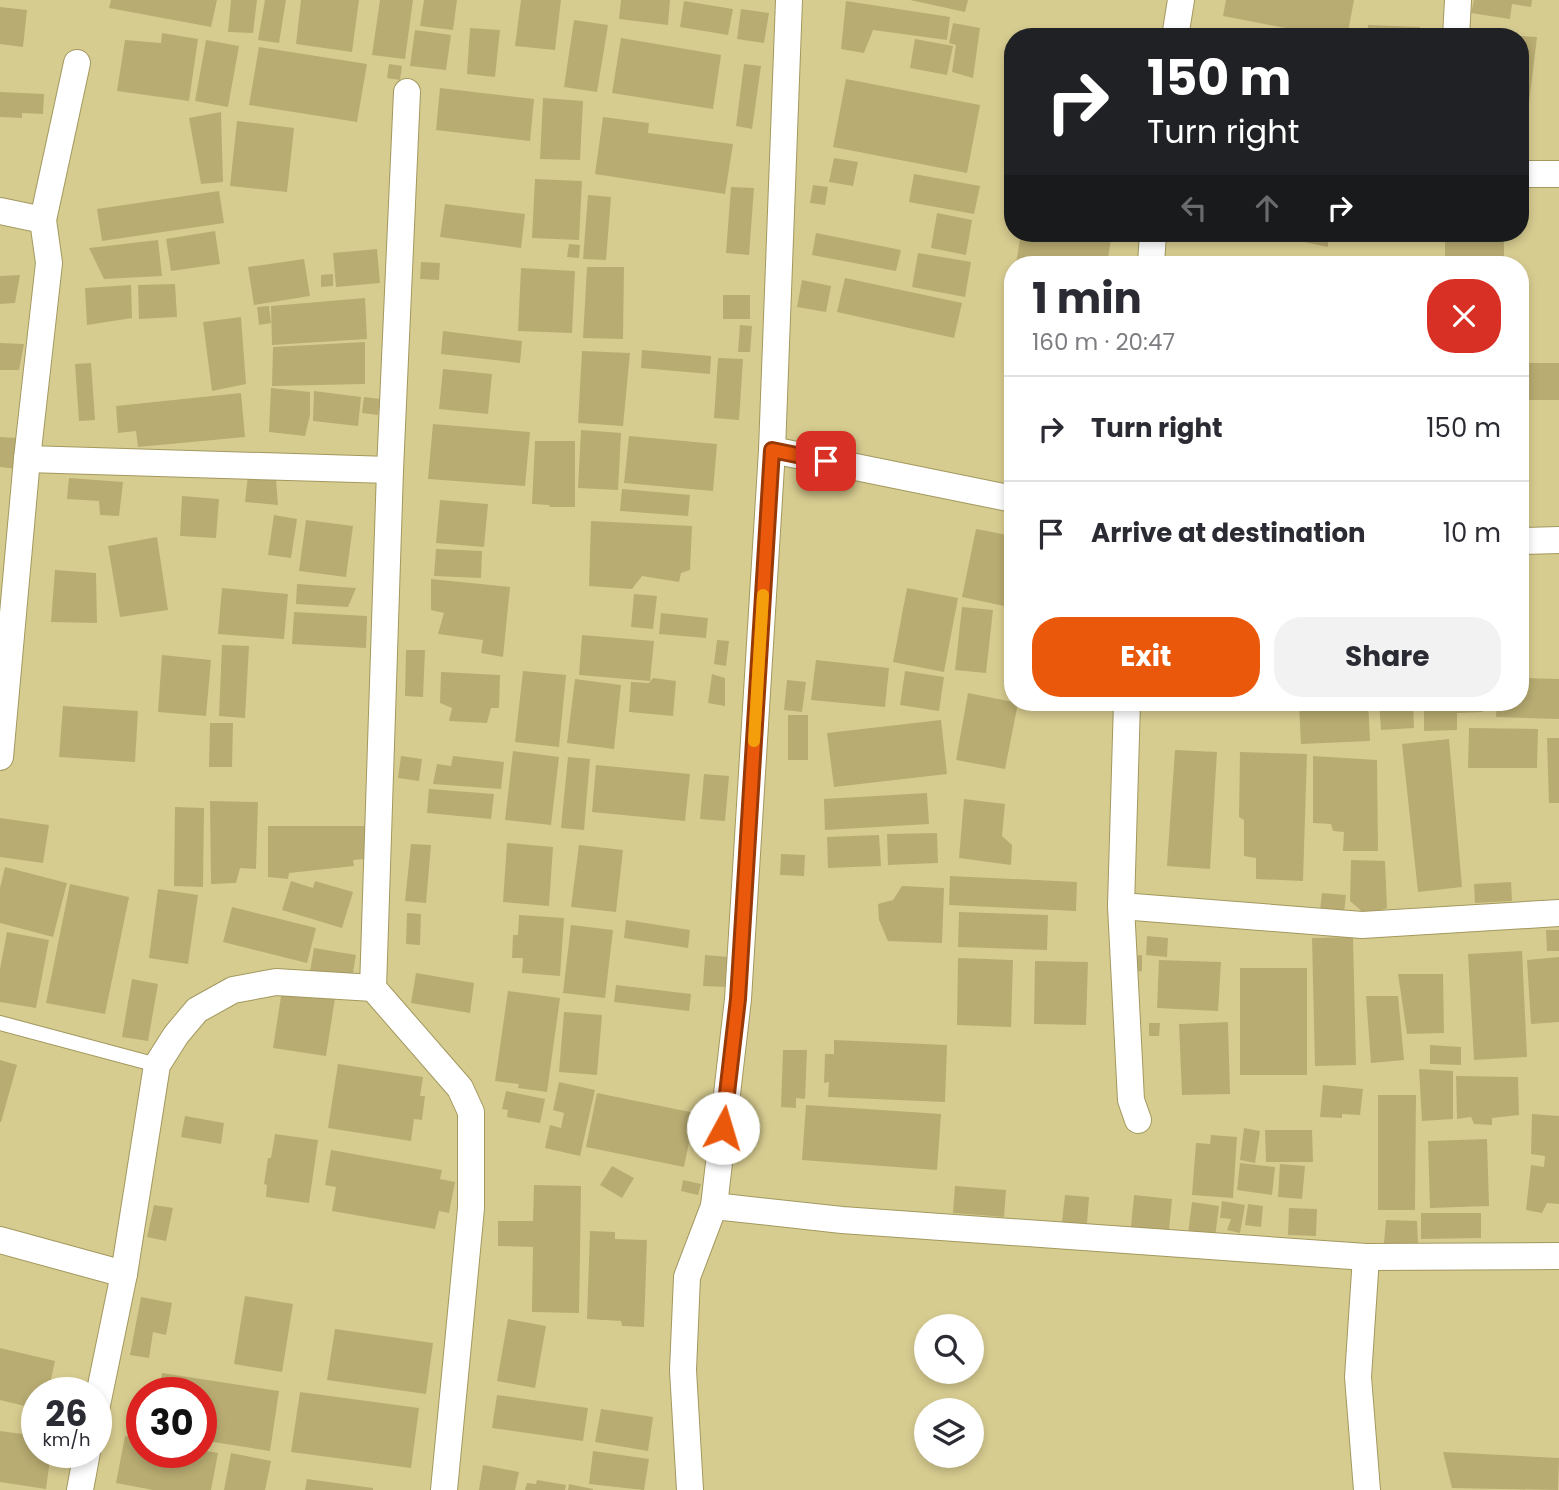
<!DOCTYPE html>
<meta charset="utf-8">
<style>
body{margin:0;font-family:Poppins,sans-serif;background:#f2f2f3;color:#2b2b33;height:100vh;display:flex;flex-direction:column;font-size:26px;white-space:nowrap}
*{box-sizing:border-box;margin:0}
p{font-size:23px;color:#7c7c81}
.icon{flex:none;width:38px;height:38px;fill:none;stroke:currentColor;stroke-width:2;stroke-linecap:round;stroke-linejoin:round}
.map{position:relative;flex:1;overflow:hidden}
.side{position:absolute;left:1004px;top:256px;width:525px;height:455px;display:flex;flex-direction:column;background:#fff;border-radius:28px;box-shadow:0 4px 10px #0003}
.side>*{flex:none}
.guide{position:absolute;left:1004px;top:28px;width:525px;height:214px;border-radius:28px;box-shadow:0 4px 10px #0003;background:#202124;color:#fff;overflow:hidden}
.tools{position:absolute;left:914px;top:1314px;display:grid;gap:14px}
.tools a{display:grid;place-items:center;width:70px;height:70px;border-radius:50%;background:#fff;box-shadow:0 4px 10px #0003;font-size:35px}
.speed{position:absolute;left:21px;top:1377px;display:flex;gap:14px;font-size:35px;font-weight:700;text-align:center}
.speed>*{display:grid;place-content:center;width:91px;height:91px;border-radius:50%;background:#fff;box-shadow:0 4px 10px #0003;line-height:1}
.speed small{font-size:18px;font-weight:400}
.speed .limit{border:10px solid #d22;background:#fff;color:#111}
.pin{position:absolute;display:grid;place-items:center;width:60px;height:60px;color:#fff;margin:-30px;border-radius:14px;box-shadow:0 4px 10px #0006}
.me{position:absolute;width:77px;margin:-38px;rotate:6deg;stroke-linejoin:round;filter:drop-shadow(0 0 5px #0008)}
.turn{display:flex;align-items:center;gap:24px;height:147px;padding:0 28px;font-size:32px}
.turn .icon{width:91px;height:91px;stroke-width:2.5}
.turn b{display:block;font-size:49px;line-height:60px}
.lanes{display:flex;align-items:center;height:66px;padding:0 28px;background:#0003;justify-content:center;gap:35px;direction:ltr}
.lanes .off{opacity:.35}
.round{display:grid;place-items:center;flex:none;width:74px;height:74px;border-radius:28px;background:#f2f2f3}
.summary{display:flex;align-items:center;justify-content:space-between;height:119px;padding:0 28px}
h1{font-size:42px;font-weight:700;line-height:52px}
.primary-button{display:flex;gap:14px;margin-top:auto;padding:14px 28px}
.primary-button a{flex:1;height:80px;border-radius:28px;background:#ea580c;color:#fff;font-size:28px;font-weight:700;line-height:80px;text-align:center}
.primary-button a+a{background:#f2f2f3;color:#2b2b33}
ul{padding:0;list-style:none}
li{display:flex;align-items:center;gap:21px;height:105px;padding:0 28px;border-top:2px solid #e1e1e2}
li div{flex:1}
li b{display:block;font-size:26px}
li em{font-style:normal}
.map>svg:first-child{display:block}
.building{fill:#b8ac72}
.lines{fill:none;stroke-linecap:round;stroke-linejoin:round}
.service-casing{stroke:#a3985e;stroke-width:16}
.minor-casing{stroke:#a3985e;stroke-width:28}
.service{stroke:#fff;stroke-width:14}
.minor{stroke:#fff;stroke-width:26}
.route-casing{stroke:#983908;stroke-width:18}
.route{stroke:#ea580c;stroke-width:12}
.slow{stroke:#f59e0b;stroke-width:12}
</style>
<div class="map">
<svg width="1559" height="1490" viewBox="0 0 1559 1490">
<rect width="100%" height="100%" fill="#d7cc90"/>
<g class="building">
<path d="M111,0H217L211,27L109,8Z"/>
<path d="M231,0H257L253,33L228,32Z"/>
<path d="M265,0H286L279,43L258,40Z"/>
<path d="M301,0H359L352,52L296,44Z"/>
<path d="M380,0H413L405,59L372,55Z"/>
<path d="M424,0H457L453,30L420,26Z"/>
<path d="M521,0H561L555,50L515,46Z"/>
<path d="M621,0H670L668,25L619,19Z"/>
<path d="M910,0H968L965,12Z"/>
<path d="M1226,0H1354L1347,37H1332L1223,16Z"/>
<path d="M1474,0H1532L1531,7L1512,4L1510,19L1471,13Z"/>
<path d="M684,1L733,9L728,35L680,27Z"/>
<path d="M846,1L950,17L947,40L873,30L864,53L841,49Z"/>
<path d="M0,7L27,10L23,47L0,44Z"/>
<path d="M741,9L769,13L764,43L737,39Z"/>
<path d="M574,20L608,25L597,92L564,87Z"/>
<path d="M953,23L980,28L973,78L952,72L956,45L949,43Z"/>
<path d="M1368,25L1420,27V37H1368Z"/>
<path d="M470,28L500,30L495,77L467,74Z"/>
<path d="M415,30L451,35L446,70L410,66Z"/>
<path d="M162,33L198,39L189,101L117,91L125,40L161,43Z"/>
<path d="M1521,36L1537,37L1527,120L1521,119Z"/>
<path d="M621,38L721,55L713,109L612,93Z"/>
<path d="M915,39L953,46L947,75L910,68Z"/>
<path d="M206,40L239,46L228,107L195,101Z"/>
<path d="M259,47L367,64L357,122L249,105Z"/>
<path d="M389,64L402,66L400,80L387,78Z"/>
<path d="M744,64L761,66L752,129L736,126Z"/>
<path d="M846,79L980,105L967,173L833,147Z"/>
<path d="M440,88L534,99L530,141L436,130Z"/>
<path d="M0,92L44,94L43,114L22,113V118L0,117Z"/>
<path d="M543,98L583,101L580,160L540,159Z"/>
<path d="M221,112L223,182L201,184L189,118Z"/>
<path d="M603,117L649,123L648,133L733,144L725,194L595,174Z"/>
<path d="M237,121L294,128L287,192L230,186Z"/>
<path d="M834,158L858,162L853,186L829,182Z"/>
<path d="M914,174L980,186L974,214L909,202Z"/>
<path d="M535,179L582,181L579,240L532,238Z"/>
<path d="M813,185L828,187L825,205L810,203Z"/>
<path d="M731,187L754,188L749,255L726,253Z"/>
<path d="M219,191L224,223L102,241L97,209Z"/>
<path d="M588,195L611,197L606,260L583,259Z"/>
<path d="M445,204L525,214L521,248L440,237Z"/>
<path d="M937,213L972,220L966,255L931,248Z"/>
<path d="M215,231L220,264L171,271L166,239Z"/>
<path d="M816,233L901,250L896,271L812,255Z"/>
<path d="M1021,233H1112L1107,264H1016Z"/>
<path d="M1267,233H1328V247L1267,234Z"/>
<rect x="1445" y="234" width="59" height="30"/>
<path d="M158,240L162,276L104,279L89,248Z"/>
<path d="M569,244L580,245L579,258L567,257Z"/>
<path d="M377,249L380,283L336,287L333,253Z"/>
<path d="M918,253L971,262L965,297L912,287Z"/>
<path d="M304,259L310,296L254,305L248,267Z"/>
<path d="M421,262L440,263L439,280L420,279Z"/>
<path d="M587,267H624L623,339L583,338Z"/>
<path d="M521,268L575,271L572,333L518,331Z"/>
<path d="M333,274V286L321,287V275Z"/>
<path d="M20,275L15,303L0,304V276Z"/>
<path d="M845,278L962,303L954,338L837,312Z"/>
<path d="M802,280L831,286L826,312L797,307Z"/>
<path d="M175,284L177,317L139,319L138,285Z"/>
<path d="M131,285L132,318L87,325L85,288Z"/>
<rect x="723" y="295" width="27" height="24"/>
<path d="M365,298L367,339L272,345L271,306Z"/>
<path d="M269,306L271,323L259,325L257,307Z"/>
<path d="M241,317L246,384L212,391L203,322Z"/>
<path d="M740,325L752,326L750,352H738Z"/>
<path d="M443,331L522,341L520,363L441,354Z"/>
<path d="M365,342V384L272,386L273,347Z"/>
<path d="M0,343L24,344L19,370H0Z"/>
<path d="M642,350L711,356L710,374L641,368Z"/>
<path d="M582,351L630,353L623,426L578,423Z"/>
<path d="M718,358L743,359L739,420L714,418Z"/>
<path d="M91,363L95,420L79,421L75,364Z"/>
<rect x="1521" y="363" width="38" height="37"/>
<path d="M443,369L492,374L488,414L439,409Z"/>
<path d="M271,388L310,392V415L305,436L269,432Z"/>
<path d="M314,391L361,397L358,426L313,421Z"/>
<path d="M241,393L245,437L138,447L136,431L118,433L116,406Z"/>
<path d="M364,397L380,399L378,415L362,413Z"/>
<path d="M433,424L530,432L525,486L428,479Z"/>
<path d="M581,430L621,433L618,490L578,488Z"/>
<path d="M629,436L717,444L713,491L624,483Z"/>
<path d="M0,437L19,438L17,469L0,467Z"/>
<path d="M535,441H575V507H550L549,505L532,504Z"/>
<path d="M248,475L276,480L278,505L245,502Z"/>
<path d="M69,478L123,482L119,516L100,515L99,501L67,499Z"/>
<path d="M622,489L690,495L688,516L620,511Z"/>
<path d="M182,496L219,499L216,538L180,536Z"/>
<path d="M440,500L488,504L484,547L436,543Z"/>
<path d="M274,515L297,519L291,558L268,555Z"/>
<path d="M306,520L353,526L346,577L299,571Z"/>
<path d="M591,521L692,526L690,570L681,573L679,582L642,576L632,589L589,586Z"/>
<path d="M976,529L1013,536V557L1004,606L962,597Z"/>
<path d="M157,537L168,610L120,617L108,546Z"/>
<path d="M436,549L482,551L481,578L434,576Z"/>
<path d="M55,570L96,573L97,623L51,622Z"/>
<path d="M431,579L510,587L503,657L481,653L483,640L438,634L444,613L431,610Z"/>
<path d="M297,584L356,588L348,607L296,604Z"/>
<path d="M222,588L288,594L284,639L218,634Z"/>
<path d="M907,588L958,598L944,672L893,662Z"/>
<path d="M634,594L657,596L653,629L631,627Z"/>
<path d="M962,607L993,610L986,673L955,670Z"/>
<path d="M294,612L367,616L366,648L292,644Z"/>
<path d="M661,613L708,618L706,638L659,634Z"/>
<path d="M582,635L654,641L650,681L579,675Z"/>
<path d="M717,640L729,641L726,666L714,664Z"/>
<path d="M222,645L249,646L245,718L219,716Z"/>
<path d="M406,650H425L423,697L405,696Z"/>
<path d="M162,655L211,660L206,716L158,712Z"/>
<path d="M816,660L889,668L885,707L811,700Z"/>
<path d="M523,671L566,675L559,747L515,742Z"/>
<path d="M905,671L944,677L939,711L900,705Z"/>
<path d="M441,672L500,675L499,708H491L487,723L449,721L452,708L440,703Z"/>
<path d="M712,674L725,678V706L708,703Z"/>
<path d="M653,678L676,681L673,716L629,712L631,682L649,683Z"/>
<path d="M1521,678L1559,679V719L1496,717L1497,702H1521Z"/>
<path d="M575,679L621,685L614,749L567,743Z"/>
<path d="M787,680L806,682L802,712L784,710Z"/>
<path d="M968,693L1018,703L1005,769L956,760Z"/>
<path d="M1177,702H1222V706L1177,705Z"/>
<path d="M1299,702H1368L1370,741L1301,744Z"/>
<path d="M1379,702H1413L1414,728L1381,730Z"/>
<path d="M1424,702H1483V712L1457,713V730L1424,731Z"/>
<path d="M63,706L138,711L135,762L59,757Z"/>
<rect x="788" y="715" width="20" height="45"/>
<path d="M941,720L947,774L834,787L827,733Z"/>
<path d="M210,723H233L232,767H209Z"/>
<path d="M1469,728L1538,729L1537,768H1468Z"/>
<path d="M1547,738H1559V803H1549Z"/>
<path d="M1449,739L1462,887L1418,892L1402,744Z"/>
<path d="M1175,750L1217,752L1210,869L1167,866Z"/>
<path d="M513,751L559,757L551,825L505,820Z"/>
<path d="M1240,752L1307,754L1303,881L1256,879V858L1244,856V820L1239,817Z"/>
<path d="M401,756L422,759L419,781L398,778Z"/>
<path d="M453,756L504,762L501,789L433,784L437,764L451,766Z"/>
<path d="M1313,756L1377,760L1378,851H1343L1344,832L1333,831L1331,824L1313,823Z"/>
<path d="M568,757L590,759L584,830L561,828Z"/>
<path d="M596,765L690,774L685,821L592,812Z"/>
<path d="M704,774L729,776L725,821L700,819Z"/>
<path d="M429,789L494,794L491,819L427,813Z"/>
<path d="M927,793L929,824L825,830L824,799Z"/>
<path d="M964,799L1005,804L1002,836L1012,845L1011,865L959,858Z"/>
<path d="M210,801L258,802L256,869L240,868L236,883L211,884Z"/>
<path d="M175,807L204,808L203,887L174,886Z"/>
<path d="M0,818L49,825L43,863L0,857Z"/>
<path d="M268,826H367V859L353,860L354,866L289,873L288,879L268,877Z"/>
<path d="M937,833L938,863L888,865L887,834Z"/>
<path d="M879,835L881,866L828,868L827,837Z"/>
<path d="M507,843L553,847L549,906L503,902Z"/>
<path d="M411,844L431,845L426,903L405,901Z"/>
<path d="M579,845L623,850L616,912L571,907Z"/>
<path d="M781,854L805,855L804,876L780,875Z"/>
<path d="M1351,860L1385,861L1387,908L1366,915L1350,901Z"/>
<path d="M5,867L67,883L53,937L0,923V888Z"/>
<path d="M950,876L1077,882L1076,911L949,905Z"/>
<path d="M291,881L313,888L315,881L353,892L342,928L282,910Z"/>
<path d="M1511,882L1512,901L1475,903L1474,884Z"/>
<path d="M70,884L129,897L105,1014L46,1003Z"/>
<path d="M902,886L944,888L942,943L888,941L879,920L878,904L893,900Z"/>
<path d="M158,889L198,895L188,964L149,958Z"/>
<path d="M1322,893L1346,895L1344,913L1320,911Z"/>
<path d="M232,907L316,928L307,963L223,942Z"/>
<path d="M959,912L1048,915L1047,950L958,947Z"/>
<path d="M407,913L421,914L420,945L406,944Z"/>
<path d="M519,915L564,918L560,976L522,973L523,958H512L513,935H518Z"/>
<path d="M626,920L690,930L688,948L624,938Z"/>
<path d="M571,925L613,930L605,998L563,993Z"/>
<path d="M1546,930H1559V951H1547Z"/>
<path d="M7,932L49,940L36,1008L0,1002V969Z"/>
<path d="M1147,936L1168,938L1167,957L1146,955Z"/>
<path d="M1353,937L1356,1065L1315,1066L1312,938Z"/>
<path d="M314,948L356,955L352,979L310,972Z"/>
<path d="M1522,951L1527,1057L1474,1060L1468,954Z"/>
<path d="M705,955L729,957L726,987L703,986Z"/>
<path d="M1142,955V971L1134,972L1133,956Z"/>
<path d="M1559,957V1022L1531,1024L1527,960Z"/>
<path d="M958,958L1013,960L1011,1027L957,1025Z"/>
<path d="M1159,960L1221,962L1218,1011L1157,1008Z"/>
<path d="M1035,961L1088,962L1086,1025L1034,1024Z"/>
<rect x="1240" y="968" width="67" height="107"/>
<path d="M416,973L474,983L470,1013L411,1003Z"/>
<path d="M1398,974H1443L1444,1033L1407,1034Z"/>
<path d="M132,979L158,984L148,1041L122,1037Z"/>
<path d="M616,985L691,994L689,1011L614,1002Z"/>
<path d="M282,990L335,998L326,1056L273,1048Z"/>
<path d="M508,991L560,998L547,1092L518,1088L519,1084L495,1081Z"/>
<path d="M1366,996H1398L1404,1060L1371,1063Z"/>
<path d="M564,1012L602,1015L597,1075L559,1072Z"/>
<path d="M1228,1022L1230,1094L1182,1095L1179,1024Z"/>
<path d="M1149,1023H1160L1159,1036H1149Z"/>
<path d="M834,1040L947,1045L945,1102L828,1097L829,1082L824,1083L825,1054H834Z"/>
<path d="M1430,1045L1461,1047V1065L1430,1064Z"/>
<path d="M783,1050H807L805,1099L796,1098V1108L781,1107Z"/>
<path d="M0,1060L17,1065L1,1122H0Z"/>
<path d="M338,1064L423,1077L420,1096H425L422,1120L414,1119L411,1141L328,1128Z"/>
<path d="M1419,1069L1453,1071V1119L1422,1121Z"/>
<path d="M1456,1076L1518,1077L1519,1115L1492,1118V1125L1474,1124L1471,1117L1457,1119Z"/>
<path d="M559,1082L595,1090L580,1156L545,1148L550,1125L561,1128L564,1113L553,1110Z"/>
<path d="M1323,1085L1363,1089L1360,1115L1342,1114V1118L1320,1117Z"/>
<path d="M506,1091L545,1099L540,1123L507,1117L508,1110L502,1109Z"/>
<path d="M597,1093L695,1113L684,1167L586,1147Z"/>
<path d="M1378,1095H1416L1415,1210H1378Z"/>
<path d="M806,1105L941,1114L937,1170L802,1160Z"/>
<path d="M1532,1114L1559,1116V1204L1547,1203L1542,1213L1526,1210L1531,1165L1544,1167L1545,1156L1531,1154Z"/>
<path d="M185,1116L224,1123L221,1144L181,1137Z"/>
<path d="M1244,1128L1260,1131L1255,1163L1240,1160Z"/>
<path d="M1265,1130H1312L1313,1162H1266Z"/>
<path d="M275,1134L318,1140L309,1203L266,1197L267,1185L264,1184L268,1158H271Z"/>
<path d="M1211,1135L1237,1137L1233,1198L1192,1195L1196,1143L1210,1144Z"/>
<path d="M1487,1139L1489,1206L1430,1208L1428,1141Z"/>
<path d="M331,1150L442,1170L440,1179L455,1182L449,1213L439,1211L435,1229L332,1211L336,1187L325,1185Z"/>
<path d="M1240,1163L1275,1167L1272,1195L1237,1190Z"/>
<path d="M1280,1164L1305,1166L1302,1199L1278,1197Z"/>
<path d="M612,1166L634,1178L622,1198L600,1185Z"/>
<path d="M683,1180L701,1184L698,1195L681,1191Z"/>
<path d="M534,1185L581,1186L579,1313L532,1312L533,1247L498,1246V1221H533Z"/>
<path d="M955,1186L1006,1190L1004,1217L953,1213Z"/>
<path d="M1065,1195L1089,1197L1087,1224L1062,1222Z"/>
<path d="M1134,1195L1172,1199L1169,1230L1131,1227Z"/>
<path d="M1222,1201L1245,1205L1240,1233L1227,1230L1231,1219L1220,1218Z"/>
<path d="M1192,1202L1219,1206L1215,1237L1188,1234Z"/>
<path d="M1248,1204L1263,1206L1261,1227L1245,1225Z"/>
<path d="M154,1205L173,1208L166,1241L147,1237Z"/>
<path d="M1289,1208L1317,1209L1316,1236L1288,1235Z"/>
<path d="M1421,1213H1481V1238L1421,1239Z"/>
<path d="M1386,1220L1417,1221L1418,1245L1384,1243Z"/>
<path d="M590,1231L615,1232V1239L647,1240L644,1327L622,1326L621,1321L587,1319Z"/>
<path d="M245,1296L293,1304L282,1372L234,1364Z"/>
<path d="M141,1297L172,1303L166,1335L153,1332L149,1358L130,1355Z"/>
<path d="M508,1319L546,1326L535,1388L497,1381Z"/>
<path d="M335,1329L433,1343L426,1394L327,1380Z"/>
<path d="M0,1348L55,1361L48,1393H37V1409L0,1400Z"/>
<path d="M162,1373L279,1391L270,1451L201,1440V1393H159Z"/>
<path d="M300,1392L419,1408L411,1468L291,1452Z"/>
<path d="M497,1395L588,1408L583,1441L492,1428Z"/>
<path d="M601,1409L653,1417L648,1451L595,1442Z"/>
<path d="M0,1431L37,1436V1452H51L46,1489L0,1482Z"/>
<path d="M125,1436L142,1439V1452H201V1450L218,1453L211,1490H153L116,1483Z"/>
<path d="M593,1451L649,1459L644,1490L589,1484Z"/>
<path d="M1443,1452L1559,1458L1558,1490L1452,1488Z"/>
<path d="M231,1453L271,1461L265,1490H224Z"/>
<path d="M483,1465L519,1472L515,1490H479Z"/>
<path d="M307,1479L373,1488V1490H305Z"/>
<path d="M537,1480L566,1485L565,1490H525L527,1483L536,1484Z"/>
<path d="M569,1484L593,1489V1490H568Z"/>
</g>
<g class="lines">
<g class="service-casing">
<path id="service" d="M0,1023L157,1065"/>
</g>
<g class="minor-casing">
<g id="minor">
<path d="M1175,37L1181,0"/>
<path d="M1456,37L1458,0"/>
<path d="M407,92L390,470L373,988L460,1088L471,1112V1208L444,1490"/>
<path d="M1521,174H1559"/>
<path d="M0,211L43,220L49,263L27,459L0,757"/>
<path d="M43,220L77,63"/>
<path d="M1151,264L1153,233"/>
<path d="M772,450L1013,499"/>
<path d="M27,459L390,470"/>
<path d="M1521,541L1559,540"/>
<path d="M1127,702L1121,906L1131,1100L1138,1120"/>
<path d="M1121,906L1362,925L1559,913"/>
<path d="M714,1206L842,1220L1366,1257L1559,1256"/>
<path d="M0,1240L124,1274"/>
<path d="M1366,1257L1358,1377L1367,1490"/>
<path d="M96,1410L124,1274L157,1065L176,1035L197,1010L233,990L276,982L373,988"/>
<path d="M80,1490L87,1452"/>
<path d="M690,1490L683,1370L687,1277L714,1206L738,999L772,450L789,0"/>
</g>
</g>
<use href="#service" class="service"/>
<use href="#minor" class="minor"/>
</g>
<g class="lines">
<g class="route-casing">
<path id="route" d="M723,1128L738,999L772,450L826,461"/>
</g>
<use href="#route" class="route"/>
<path class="slow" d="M754,741L763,595"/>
</g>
</svg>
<div class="tools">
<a><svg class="icon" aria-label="search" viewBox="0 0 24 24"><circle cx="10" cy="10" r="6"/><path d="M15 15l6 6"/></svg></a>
<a><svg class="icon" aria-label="layers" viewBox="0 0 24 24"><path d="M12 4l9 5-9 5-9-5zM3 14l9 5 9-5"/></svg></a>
</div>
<div class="speed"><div>26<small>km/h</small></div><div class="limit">30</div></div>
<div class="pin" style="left:826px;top:461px;background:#d93025"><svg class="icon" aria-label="arrive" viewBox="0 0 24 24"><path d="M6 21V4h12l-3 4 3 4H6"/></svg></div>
<svg class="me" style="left:723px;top:1128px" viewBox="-20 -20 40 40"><circle r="19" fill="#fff"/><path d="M0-13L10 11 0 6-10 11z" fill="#ea580c"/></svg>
<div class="guide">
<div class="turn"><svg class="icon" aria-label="right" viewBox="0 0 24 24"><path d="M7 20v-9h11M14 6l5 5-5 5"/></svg><div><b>150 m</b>Turn right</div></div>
<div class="lanes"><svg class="icon off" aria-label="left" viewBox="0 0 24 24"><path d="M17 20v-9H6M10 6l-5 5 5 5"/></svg><svg class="icon off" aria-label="ahead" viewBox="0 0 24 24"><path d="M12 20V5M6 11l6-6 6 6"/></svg><svg class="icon" aria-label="right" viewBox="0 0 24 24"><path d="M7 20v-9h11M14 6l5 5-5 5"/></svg></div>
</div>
<section class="side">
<div class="summary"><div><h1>1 min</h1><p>160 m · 20:47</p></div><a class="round" style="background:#d93025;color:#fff"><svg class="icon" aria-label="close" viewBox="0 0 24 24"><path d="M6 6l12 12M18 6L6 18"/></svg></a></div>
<ul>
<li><svg class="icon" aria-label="right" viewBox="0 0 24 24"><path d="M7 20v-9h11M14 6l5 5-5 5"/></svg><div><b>Turn right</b></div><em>150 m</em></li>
<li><svg class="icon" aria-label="arrive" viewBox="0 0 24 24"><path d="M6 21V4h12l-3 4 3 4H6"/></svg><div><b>Arrive at destination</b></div><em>10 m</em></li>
</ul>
<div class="primary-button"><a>Exit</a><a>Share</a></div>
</section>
</div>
